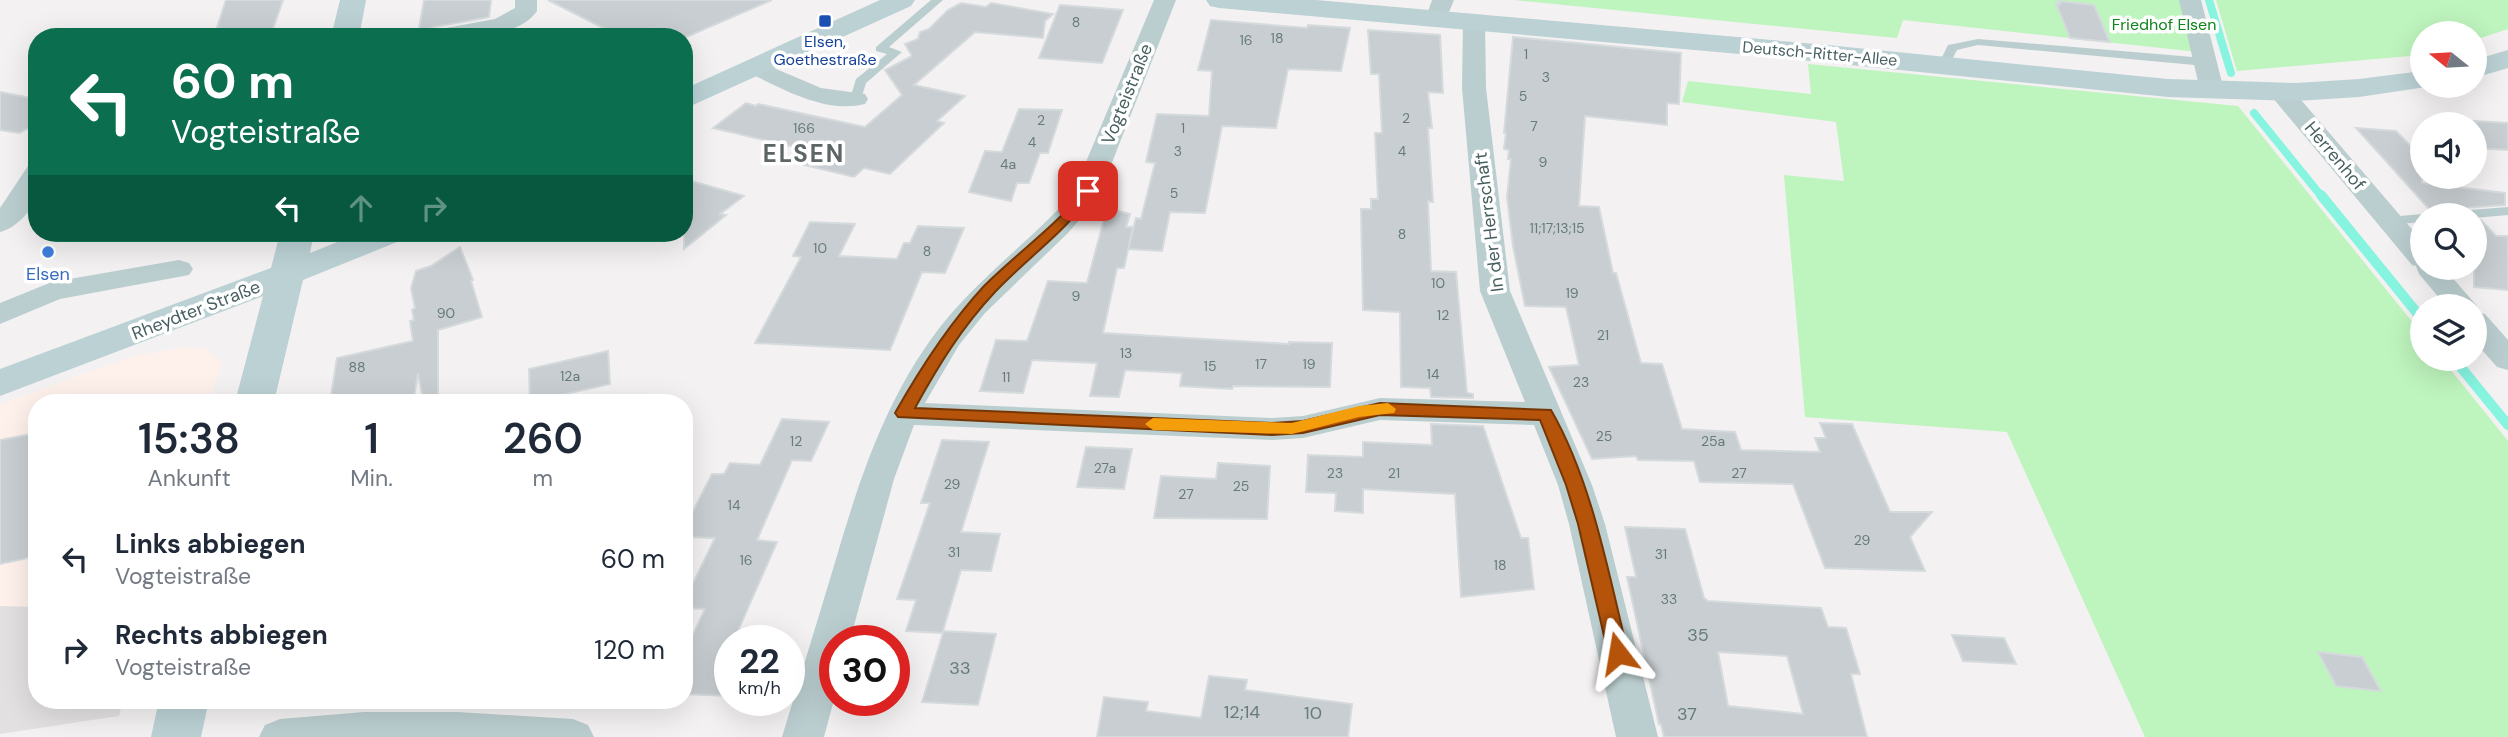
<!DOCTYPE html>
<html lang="de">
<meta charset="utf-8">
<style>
body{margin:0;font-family:"DM Sans",sans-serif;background:#f2f2f3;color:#1f2937;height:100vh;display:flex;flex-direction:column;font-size:26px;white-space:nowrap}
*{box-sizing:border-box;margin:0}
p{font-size:23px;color:#747a83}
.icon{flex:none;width:38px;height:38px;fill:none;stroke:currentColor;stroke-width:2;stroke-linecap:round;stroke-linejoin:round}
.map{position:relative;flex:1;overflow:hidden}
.panel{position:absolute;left:28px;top:394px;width:665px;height:315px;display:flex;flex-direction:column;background:#fff;border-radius:28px;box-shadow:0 7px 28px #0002}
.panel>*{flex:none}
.top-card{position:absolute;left:28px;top:28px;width:665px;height:214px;border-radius:28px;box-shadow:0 7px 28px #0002;background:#0b6e4f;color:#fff;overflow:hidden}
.needle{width:46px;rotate:288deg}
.controls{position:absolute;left:2410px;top:21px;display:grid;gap:14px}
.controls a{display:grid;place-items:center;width:77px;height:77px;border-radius:50%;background:#fff;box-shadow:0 7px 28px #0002;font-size:35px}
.speed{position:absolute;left:714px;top:625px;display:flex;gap:14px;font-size:35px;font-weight:700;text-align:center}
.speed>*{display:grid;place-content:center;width:91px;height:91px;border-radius:50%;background:#fff;box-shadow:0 7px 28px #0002;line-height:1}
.speed small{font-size:18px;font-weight:400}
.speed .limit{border:10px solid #d22;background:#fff;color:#111}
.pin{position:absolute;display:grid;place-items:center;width:60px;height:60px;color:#fff;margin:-30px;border-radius:14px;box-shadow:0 4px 10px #0006}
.me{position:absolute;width:77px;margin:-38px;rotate:346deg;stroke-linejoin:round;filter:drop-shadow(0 0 5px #0008)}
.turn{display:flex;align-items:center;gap:24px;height:147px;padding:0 28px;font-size:32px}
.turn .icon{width:91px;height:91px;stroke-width:2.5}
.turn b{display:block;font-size:49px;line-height:60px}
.lanes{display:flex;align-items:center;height:66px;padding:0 28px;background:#0003;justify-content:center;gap:35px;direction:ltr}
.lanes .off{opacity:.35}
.eta{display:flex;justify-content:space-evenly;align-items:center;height:119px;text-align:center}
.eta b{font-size:42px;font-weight:600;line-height:49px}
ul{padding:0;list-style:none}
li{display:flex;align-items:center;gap:21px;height:91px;padding:0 28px}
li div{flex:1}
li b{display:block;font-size:26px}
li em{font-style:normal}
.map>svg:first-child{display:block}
.commercial{fill:#fef1eb}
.education{fill:#e2e0e1}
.green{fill:#bef4bd}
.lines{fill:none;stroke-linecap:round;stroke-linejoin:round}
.stream-far1{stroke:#86f4df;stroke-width:8}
.stream{stroke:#86f4df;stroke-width:10}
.building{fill:#c8ced1;stroke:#d5dadd;stroke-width:2;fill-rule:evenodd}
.lane{fill:#bbcecf;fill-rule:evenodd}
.street{fill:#bbcecf;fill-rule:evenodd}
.secondary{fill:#bbd1d4;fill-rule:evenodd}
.route{fill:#b45309;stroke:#753606;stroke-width:2}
.slow{fill:#f59e0b}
.transit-dot{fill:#1a4fb4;stroke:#fff;stroke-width:2.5}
.shop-dot{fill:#3f7fe0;stroke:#fff;stroke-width:2.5}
.labels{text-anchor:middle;stroke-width:7;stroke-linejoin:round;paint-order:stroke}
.number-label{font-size:14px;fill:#677b7c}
.far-park-label{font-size:16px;fill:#0f841b;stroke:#fff}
.far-transit-label{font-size:16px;fill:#164399;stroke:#fff}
.far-street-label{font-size:16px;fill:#475f60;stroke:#fff}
.street-label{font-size:18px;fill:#475f60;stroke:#fff}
.shop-label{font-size:18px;fill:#366cbe;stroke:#fff}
.near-number-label{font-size:18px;fill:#677b7c}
.district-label{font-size:24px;font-weight:bold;letter-spacing:2px;fill:#5d6567;stroke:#fff}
</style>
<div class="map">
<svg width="2508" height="737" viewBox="0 0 2508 737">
<rect width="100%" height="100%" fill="#f4f1f2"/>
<path class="commercial" d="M186,347L206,349L222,363L210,402H37V607L0,606V404L134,356Z"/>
<path class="education" d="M0,606L37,607V700H123L119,716L0,734Z"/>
<g class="green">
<path d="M1514,0H2184L2198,52L1903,20L1897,38Z"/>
<path d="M2216,0H2508V29L2475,40L2474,33H2422V55L2237,71Z"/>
<path d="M1808,64L2238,106L2422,334V359H2442L2508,441V737H2145L2007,432L1805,417L1784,175L1844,181L1836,122L1682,102L1688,81L1811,94Z"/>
</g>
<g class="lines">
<g class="stream-far1">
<path d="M2209,0L2231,73"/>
<path d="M2254,113L2322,197"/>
</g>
<g class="stream">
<path d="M2321,195L2422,319"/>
<path d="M2454,359L2508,425"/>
</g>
</g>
<g class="building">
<path d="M226,0H283L270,37H214Z"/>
<path d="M424,0H491L489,17L434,27L418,35Z"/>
<path d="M548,0H772L684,38L661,37L651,32L640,37H621Z"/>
<path d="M2059,1L2094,5L2110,42L2070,38L2056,3L2060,4Z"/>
<path d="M961,3L986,7L991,3L1053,14L1045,21L1043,38L975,32L914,85L965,96L937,121L944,123L890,174L864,168L854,177L804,165L814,156L803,153L807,150L713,128L746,103L756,106L758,104L865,127L902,95L885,70L912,56L905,44L918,39L920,32L929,29L948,10Z"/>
<path d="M1060,5L1123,10L1102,63L1039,58Z"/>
<path d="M1211,20L1307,28L1308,25L1350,28L1341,71L1288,69L1276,128L1222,126L1205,213L1170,212L1162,251L1128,249L1136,218L1141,219L1155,163L1146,162L1157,114L1209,116L1212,71L1198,70Z"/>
<path d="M1368,30L1440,35L1443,93L1428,92L1432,128H1428L1433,202L1428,201L1431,271L1456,272L1467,393L1473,394V398L1431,397L1430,388L1401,387L1400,312L1363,310L1361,209H1371V199H1378L1375,133H1382L1379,74H1371Z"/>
<path d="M1513,37L1681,53L1679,104L1667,103V125L1585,116L1579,206L1599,207L1613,273H1616L1641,363L1662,364L1682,429L1735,432L1741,450L1820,452L1815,438H1826L1820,423L1852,424L1890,512H1932L1910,537L1925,571L1825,568L1793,484L1700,482L1694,461L1638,460L1636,456L1592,459L1549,367L1579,365L1566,307L1525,306L1513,246L1507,197L1511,159H1508L1509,150L1504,149L1506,133H1504Z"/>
<path d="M0,92L37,99V124L19,133L0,130Z"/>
<path d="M1019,109L1062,110L1048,153H1040L1029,183H1017L1011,201L969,192L985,151L1002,152Z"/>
<path d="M2474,121L2508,123V150L2474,148Z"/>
<path d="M2356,128L2396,131L2422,158V183L2505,193V205L2430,210Z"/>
<path d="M684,179L744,196L720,214L726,215L684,249Z"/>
<path d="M1107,208L1130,214L1126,227H1133L1124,268H1117L1103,333L1289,344V342L1332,343L1330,387L1233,386L1232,389L1180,386L1182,373L1125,370L1119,397L1090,396L1097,363L1032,360L1023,393L980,391L996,340L1027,341L1048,281L1087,283Z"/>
<path d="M2481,220L2496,236H2508V290L2474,287V221Z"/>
<path d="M810,222L855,224L839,256L897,259L904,243H910L918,226L964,228L945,273L922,272L890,350L755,343L801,257L793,256Z"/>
<path d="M460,247L473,280L471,281L482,317L438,330V398L423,399L418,374L414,397L404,399V402H330L337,358L413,341L410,321L414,320L412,310L415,308L411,288L416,271L431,266Z"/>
<path d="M608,351L610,384L561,395L562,402H530L529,369Z"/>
<path d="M782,419L829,422L811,461L792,460L757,540L777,542L734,640H730V696L684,694V654L705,609L684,608V602L715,538L684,537V529L712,474H724L730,463L760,465Z"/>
<path d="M1431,424L1483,426L1521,538H1528L1534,589L1461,597L1455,494L1363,489V513L1335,511L1336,493L1306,492L1308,455L1363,457V442L1432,445Z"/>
<path d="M37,433V556L0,564V440Z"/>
<path d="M942,440L989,442L961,532L1000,534L991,571L961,570L943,631L996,634L978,705L922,702L943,633L906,631L916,600L897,599L930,503H921Z"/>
<path d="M1086,447L1132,449L1124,489L1077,487Z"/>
<path d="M1218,463L1270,466L1267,519L1154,518L1161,476L1216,479Z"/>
<path d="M1625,527L1685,529L1704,598L1708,601L1821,608L1828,627L1846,628L1860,674H1851L1867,737H1664L1661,724H1659L1627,577H1636ZM1718,652L1787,656L1803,714L1728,706Z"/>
<path d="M1952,635L2004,638L2016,664L1963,661Z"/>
<path d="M2318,652L2362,657L2381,691L2336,686Z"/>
<path d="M1209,676L1247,680L1245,690L1352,704L1348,737H1097L1104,697L1148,702L1146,711L1201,718Z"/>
</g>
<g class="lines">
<g class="lane">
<path d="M931,0H943L889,47L902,52L866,83L860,102H852L850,99L856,79L887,54L876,51V47Z"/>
<path d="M1978,39L2205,58L2211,62L2205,66L1978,45L1957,50L1948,67H1940L1938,65L1948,45Z"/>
<path d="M2508,207V215L2474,218V215H2449L2456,211Z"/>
<path d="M2422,214L2427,215H2422V222L2389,225L2382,221L2389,217Z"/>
</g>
<g class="street">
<path d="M515,0H537V11C516,41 456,37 424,37L427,32L435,30L495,19L515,8Z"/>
<path d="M1154,0H1176L1098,198L1068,233L985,313L959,345L925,403L1272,418L1303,416L1380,398L1525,402L1480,291L1462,88L1463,20L1466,15H1482L1485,20L1486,88L1510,291L1592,485L1605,524L1658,737H1616L1569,524L1558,485L1534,425L1380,420L1303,438L1272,440L914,425L894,479L850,640H835V696L824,737H782C799,681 816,625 833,569C858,484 883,403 937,331C976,280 1028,243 1072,195Z"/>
<path d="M1432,0H1454L1445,22H1429L1426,17Z"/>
<path d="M2179,0H2201L2224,90L2221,95L2212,97L2203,95L2200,90Z"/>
<path d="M755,60L821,88L865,94L868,99L865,104C824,114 782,88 747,72L743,67L747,62Z"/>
<path d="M2281,85L2290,87L2422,241V268H2444L2477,306L2474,310V306H2446L2419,274L2416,266L2412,265L2272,97L2269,92L2272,87Z"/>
<path d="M37,164C37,173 38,184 37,193C35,209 15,229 0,232V208L28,166Z"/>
<path d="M179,260L189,263L193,269L189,275L60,299L0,324V303L52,282Z"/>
<path d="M2474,312L2485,314L2508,340V370L2497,367L2474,341Z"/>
<path d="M364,712H457L573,719L588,725L594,737H259L265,725L280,719Z"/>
</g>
<g class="secondary">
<path d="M340,0H366L359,37H331Z"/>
<path d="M880,0H915L911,6L684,109V89Z"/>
<path d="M1206,0H1316L1827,45L2168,79L2296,83L2359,79L2422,71V86H2433L2359,97L2296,101L2168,97L1740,54L1219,8L1210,6Z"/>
<path d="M2508,50V68L2474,78V60Z"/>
<path d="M280,233H314L310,253L360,233H407L402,240L303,280L274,402H235L263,296L0,396V369L271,268Z"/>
<path d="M159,700H209L201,737H151Z"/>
</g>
</g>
<path class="route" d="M1088,187L1094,191C1067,231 1028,257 995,292C962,327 938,366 915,408L1272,423L1303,421L1380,403L1551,410C1592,481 1609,575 1628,653L1625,659L1618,661L1611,659L1608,653L1578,524L1566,485L1540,420L1380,415L1303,433L1272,435L898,417L895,413C921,367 948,325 984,286C1009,261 1038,239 1063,214C1071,206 1077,191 1088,187Z"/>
<path class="slow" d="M1388,403L1396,409L1394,413L1359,417L1292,434L1153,430L1145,424L1153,418L1292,423L1359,406Z"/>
<rect class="transit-dot" x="818" y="14" width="14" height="14" rx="3.5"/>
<circle class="shop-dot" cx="48" cy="252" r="7"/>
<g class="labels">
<g class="number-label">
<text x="1076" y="27">8</text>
<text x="1277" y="43">18</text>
<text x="1246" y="45">16</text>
<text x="1526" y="59">1</text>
<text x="1546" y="82">3</text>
<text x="1523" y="101">5</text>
<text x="1406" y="123">2</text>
<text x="1041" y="125">2</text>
<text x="1534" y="131">7</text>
<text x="804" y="133">166</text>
<text x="1183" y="133">1</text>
<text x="1032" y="147">4</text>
<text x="1178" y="156">3</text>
<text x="1402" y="156">4</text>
<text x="1543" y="167">9</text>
<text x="1008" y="169">4a</text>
<text x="1174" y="198">5</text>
<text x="1557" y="233">11;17;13;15</text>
<text x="1402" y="239">8</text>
<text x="820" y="253">10</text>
<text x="927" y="256">8</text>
<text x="1438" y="288">10</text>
<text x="1572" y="298">19</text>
<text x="1076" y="301">9</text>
<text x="446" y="318">90</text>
<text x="1443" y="320">12</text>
<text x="1603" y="340">21</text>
<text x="1126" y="358">13</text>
<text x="1261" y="369">17</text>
<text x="1309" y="369">19</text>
<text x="1210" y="371">15</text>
<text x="357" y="372">88</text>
<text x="1433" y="379">14</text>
<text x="570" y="381">12a</text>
<text x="1006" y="382">11</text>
<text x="1581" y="387">23</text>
<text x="1604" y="441">25</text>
<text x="796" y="446">12</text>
<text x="1713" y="446">25a</text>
<text x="1105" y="473">27a</text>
<text x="1335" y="478">23</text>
<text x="1394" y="478">21</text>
<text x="1739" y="478">27</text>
<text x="952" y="489">29</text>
<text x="1241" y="491">25</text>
<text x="1186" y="499">27</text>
<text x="734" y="510">14</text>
<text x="1862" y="545">29</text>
<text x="954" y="557">31</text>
<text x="1661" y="559">31</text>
<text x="746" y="565">16</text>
<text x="1500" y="570">18</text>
<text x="1669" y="604">33</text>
</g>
<g class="far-park-label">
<text x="2164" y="30">Friedhof Elsen</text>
</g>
<g class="far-transit-label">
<text x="825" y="47">Elsen,<tspan x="825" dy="18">Goethestraße</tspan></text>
</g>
<g class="far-street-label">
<text transform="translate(1820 53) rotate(5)" y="6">Deutsch-Ritter-Allee</text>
</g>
<g class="street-label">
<text transform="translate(1127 94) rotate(-68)" y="6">Vogteistraße</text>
<text transform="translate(2335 156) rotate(50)" y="6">Herrenhof</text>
<text transform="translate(1489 222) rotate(-97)" y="6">In der Herrschaft</text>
<text transform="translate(196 310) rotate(-21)" y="6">Rheydter Straße</text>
</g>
<g class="shop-label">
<text x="48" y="280">Elsen</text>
</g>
<g class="near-number-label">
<text x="1698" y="641">35</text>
<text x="960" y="674">33</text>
<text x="1242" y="718">12;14</text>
<text x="1313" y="719">10</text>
<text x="1687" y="720">37</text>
</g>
<g class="district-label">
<text x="804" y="162">ELSEN</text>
</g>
</g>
</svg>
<div class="controls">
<a><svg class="needle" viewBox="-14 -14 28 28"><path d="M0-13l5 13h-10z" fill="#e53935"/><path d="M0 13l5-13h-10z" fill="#747a83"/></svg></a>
<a><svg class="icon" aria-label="sound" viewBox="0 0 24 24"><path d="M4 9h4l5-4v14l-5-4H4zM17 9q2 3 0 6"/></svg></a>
<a><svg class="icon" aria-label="search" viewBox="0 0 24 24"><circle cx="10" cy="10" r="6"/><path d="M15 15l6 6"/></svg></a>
<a><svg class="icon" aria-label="layers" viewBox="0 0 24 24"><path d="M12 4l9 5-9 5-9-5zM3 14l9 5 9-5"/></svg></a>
</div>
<div class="speed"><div>22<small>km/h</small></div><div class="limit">30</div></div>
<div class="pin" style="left:1088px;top:191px;background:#d93025"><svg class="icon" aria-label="arrive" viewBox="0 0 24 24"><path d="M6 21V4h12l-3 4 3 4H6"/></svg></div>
<svg class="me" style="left:1618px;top:653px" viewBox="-20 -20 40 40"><path d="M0-17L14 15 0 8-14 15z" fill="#b45309" stroke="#fff" stroke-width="4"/></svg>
<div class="top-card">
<div class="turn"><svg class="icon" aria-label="left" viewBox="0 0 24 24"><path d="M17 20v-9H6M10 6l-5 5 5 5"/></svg><div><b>60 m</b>Vogteistraße</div></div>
<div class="lanes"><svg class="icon" aria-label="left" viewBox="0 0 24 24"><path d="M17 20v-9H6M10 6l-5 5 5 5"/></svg><svg class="icon off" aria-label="ahead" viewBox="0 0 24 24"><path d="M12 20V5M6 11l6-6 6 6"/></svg><svg class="icon off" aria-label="right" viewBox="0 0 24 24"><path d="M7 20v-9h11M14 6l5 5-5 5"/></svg></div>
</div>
<section class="panel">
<div class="eta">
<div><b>15:38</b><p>Ankunft</p></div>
<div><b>1</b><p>Min.</p></div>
<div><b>260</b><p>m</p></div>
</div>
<ul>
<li><svg class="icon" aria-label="left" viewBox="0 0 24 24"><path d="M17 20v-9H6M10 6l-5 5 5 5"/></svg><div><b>Links abbiegen</b><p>Vogteistraße</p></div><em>60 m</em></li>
<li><svg class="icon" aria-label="right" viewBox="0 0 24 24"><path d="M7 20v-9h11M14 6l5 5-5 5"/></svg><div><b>Rechts abbiegen</b><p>Vogteistraße</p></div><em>120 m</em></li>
</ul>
</section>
</div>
